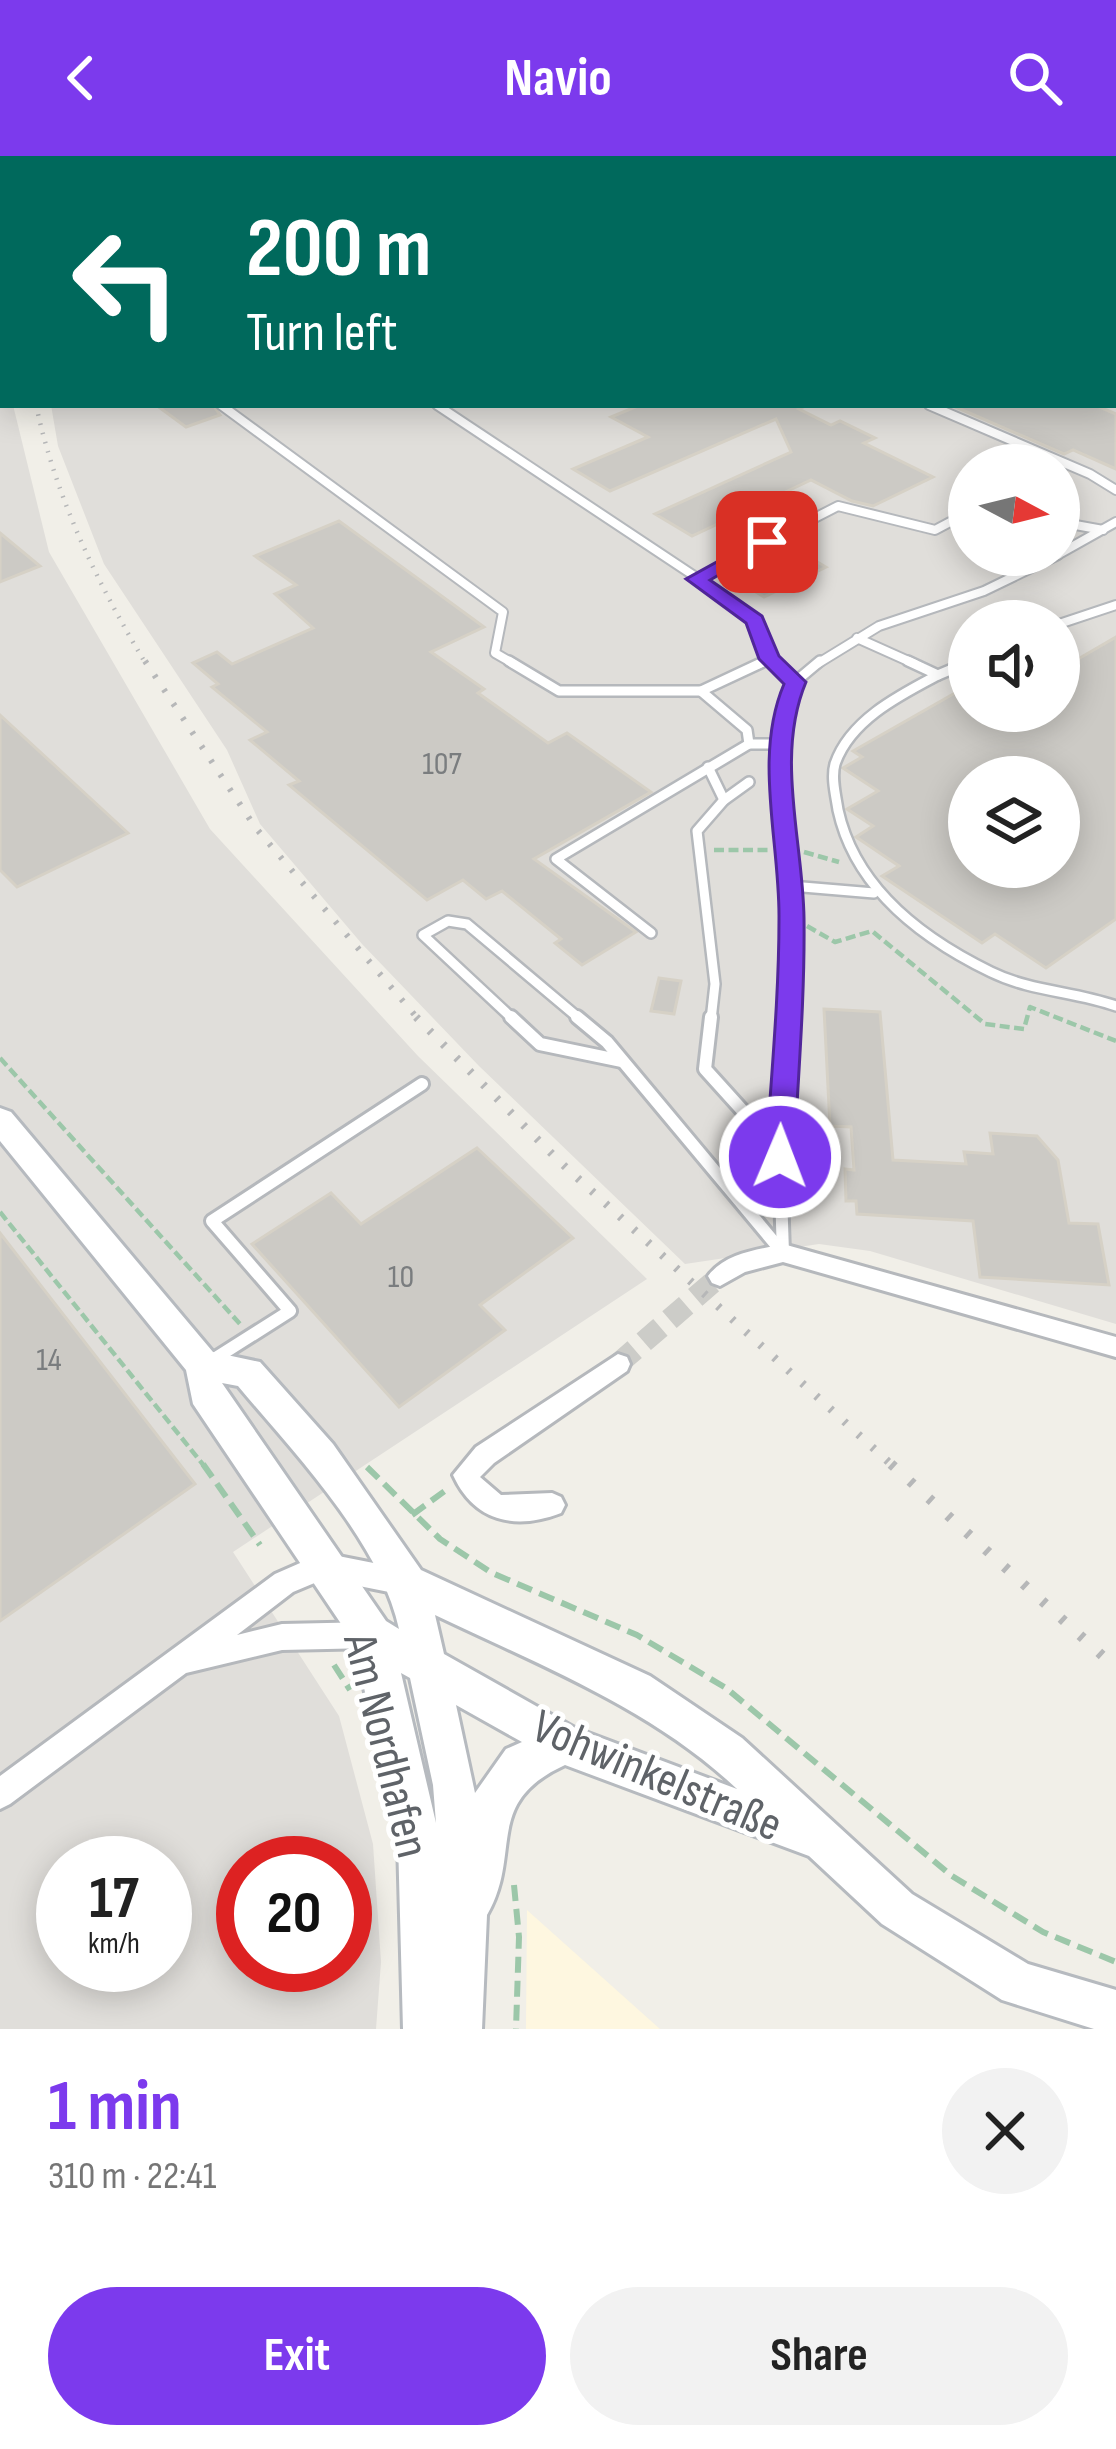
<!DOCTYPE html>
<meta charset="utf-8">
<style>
body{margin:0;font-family:"Sofia Sans Condensed",sans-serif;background:#f2f2f2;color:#222;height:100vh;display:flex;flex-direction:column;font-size:45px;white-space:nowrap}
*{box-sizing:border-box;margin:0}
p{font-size:39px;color:#767676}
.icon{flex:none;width:66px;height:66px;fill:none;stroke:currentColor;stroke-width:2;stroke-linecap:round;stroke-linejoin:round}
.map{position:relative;height:1873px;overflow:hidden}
.side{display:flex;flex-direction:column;background:#fff;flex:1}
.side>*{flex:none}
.guide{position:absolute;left:0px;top:0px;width:1116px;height:252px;box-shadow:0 6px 30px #0003;background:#00695c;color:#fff;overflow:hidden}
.needle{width:78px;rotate:97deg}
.fabs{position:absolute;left:948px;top:288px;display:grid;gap:24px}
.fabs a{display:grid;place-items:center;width:132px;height:132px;border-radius:50%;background:#fff;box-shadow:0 6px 30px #0003;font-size:60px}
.speed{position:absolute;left:36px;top:1680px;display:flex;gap:24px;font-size:60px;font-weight:700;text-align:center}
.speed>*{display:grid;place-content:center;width:156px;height:156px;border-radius:50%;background:#fff;box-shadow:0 6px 30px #0003;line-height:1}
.speed small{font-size:30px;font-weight:400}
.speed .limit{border:18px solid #d22;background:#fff;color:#111}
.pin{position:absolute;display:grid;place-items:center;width:102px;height:102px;color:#fff;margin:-51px;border-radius:24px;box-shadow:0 6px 18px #0006}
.me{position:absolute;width:132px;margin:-66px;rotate:1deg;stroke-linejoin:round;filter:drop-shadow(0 0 9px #0008)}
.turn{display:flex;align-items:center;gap:42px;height:252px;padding:0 48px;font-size:54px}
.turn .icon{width:156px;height:156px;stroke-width:2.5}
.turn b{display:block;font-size:84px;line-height:102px}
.round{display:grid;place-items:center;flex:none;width:126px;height:126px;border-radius:63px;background:#f2f2f2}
.overview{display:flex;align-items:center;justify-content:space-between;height:204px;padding:0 48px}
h1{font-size:72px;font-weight:700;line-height:90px;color:#7c3aed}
.action{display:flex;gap:24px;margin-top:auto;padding:24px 48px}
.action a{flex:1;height:138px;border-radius:72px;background:#7c3aed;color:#fff;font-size:48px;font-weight:700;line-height:138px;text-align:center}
.action a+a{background:#f2f2f2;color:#222}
header{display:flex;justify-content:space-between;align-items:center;height:156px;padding:0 48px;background:#7c3aed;color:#fff;font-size:54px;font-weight:700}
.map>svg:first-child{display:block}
.commercial{fill:#fef7e0}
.industrial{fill:#e0deda;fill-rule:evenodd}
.building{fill:#cccac5;stroke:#d6d1c6;stroke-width:3;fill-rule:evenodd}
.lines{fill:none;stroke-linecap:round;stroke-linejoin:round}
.street-tunnel{stroke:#ccccc8;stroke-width:22;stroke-dasharray:22 12;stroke-linecap:butt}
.lane-far3-casing{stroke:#b5b8bc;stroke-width:9}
.lane-far2-casing{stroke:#b5b8bc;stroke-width:12}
.lane-far1-casing{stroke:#b5b8bc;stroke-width:14}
.lane-casing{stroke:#b5b8bc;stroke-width:18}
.street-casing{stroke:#b5b8bc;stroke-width:6}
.secondary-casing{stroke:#b6babf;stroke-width:6}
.path-far1{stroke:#9cc7a9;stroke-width:4.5;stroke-dasharray:10 4.5;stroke-linecap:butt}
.path{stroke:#9cc7a9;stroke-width:6;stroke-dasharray:16 8;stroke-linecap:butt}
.lane-far3{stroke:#fff;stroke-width:6}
.lane-far2{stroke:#fff;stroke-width:8}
.lane-far1{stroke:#fff;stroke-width:9}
.lane{stroke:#fff;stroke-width:12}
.street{fill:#fff;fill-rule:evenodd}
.secondary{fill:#fff;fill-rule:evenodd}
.rail-far3{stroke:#b6b7b8;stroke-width:4.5;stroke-dasharray:1.5 8;stroke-linecap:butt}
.rail-far2{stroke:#b6b7b8;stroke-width:6;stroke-dasharray:3 14;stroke-linecap:butt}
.rail-far1{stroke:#b6b7b8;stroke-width:8;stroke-dasharray:3 16;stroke-linecap:butt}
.rail{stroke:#b6b7b8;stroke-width:10;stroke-dasharray:4.5 21;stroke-linecap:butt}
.route{fill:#7c3aed;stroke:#51269a;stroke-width:3}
.labels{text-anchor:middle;stroke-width:10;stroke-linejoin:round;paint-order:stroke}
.number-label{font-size:33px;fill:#7a7d7f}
.near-street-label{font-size:48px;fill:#5f6368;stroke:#fff}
</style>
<header><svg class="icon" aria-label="back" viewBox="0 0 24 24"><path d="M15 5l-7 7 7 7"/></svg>Navio<svg class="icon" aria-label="search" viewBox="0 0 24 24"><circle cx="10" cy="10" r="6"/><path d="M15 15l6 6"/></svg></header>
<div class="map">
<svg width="1116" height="1873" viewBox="0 0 1116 1873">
<rect width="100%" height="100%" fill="#f1efe8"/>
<path class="commercial" d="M527,1754L660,1873H526Z"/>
<g class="industrial">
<path d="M75,0H1116V1168L870,1095L819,1088L685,1108L479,910L362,788L260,668L227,594L104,408L58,290L51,249H1113V3ZM969,309H1059V399H969ZM969,465H1059V555H969ZM969,621H1059V711H969Z"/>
<path d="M0,205L3,249H13L49,396L210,673L418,900L647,1123L233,1396L339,1560L373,1688L381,1806L376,1873H0ZM63,1707H165V1809H63ZM243,1707H345V1809H243Z"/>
</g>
<g class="building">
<path d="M156,249H213L220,259L186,271Z"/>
<path d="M640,249H808L799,253L831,269L840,265L875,282L864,287L933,321L873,350L852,345L811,324L692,380L655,358L791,296L776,263L610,335L573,313L648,281L611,261Z"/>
<path d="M951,249H1095L1116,258V313L1073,294L1064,298Z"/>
<path d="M339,365L484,471L431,496L484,533L478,537L548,587L567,577L651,636L534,703L636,776L582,809L555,787L561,783L502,735L486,743L463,724L427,744L289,629L299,625L250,584L267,576L212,531L218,528L193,507L217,496L232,508L313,472L275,438L296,429L255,400Z"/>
<path d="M0,377L40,410L0,426Z"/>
<path d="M797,394L826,411L764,441L735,423Z"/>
<path d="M1116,481V763L1046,812L995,778L982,787L882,720L899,710L856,681L873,670L847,653L878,635L843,612L862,601L853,595L969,529V555H1059V514ZM969,621H1059V711H969Z"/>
<path d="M0,559L128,677L17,731L0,714Z"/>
<path d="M659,822L681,825L674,858L651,855Z"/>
<path d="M824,853L880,856L893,1004L966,1008L964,996L993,998L990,977L1037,980L1058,1004L1069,1067L1098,1068L1109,1129L980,1121L973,1065L857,1058L856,1045H846L845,1013L854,1014L851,971L830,970Z"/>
<path d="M477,992L573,1082L480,1149L505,1174L399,1251L252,1088L331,1037L361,1068Z"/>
<path d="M0,1077L195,1328L0,1465Z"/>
</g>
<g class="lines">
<path class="street-tunnel" d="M618,1208L720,1120"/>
<g class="lane-far3-casing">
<path id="lane-far3" d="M920,3L926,0"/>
</g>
<g class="lane-far2-casing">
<g id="lane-far2">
<path d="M221,249L503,456L495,497L514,508"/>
<path d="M437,249L738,449L755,464L776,508"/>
<path d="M929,249L1090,318L1116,334"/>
<path d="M1059,366L1103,374"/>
<path d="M1059,398L1116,366"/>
<path d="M696,423L838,350L935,374L969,356"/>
<path d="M1059,468L1116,449"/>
<path d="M857,482L915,508"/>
<path d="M759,508L770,503"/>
<path d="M817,508L879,470L984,435L1058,399"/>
<path d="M964,508L969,506"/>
</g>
</g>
<g class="lane-far1-casing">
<g id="lane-far1">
<path d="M509,505L559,535H701L765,505"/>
<path d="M772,505L795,526"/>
<path d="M908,505L938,519L969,506"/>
<path d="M938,519C900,539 850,564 835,608C831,622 836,640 838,654C855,732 923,783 991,816C1032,836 1074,835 1116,850"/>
<path d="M701,535L747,574L749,588"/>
<path d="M708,611L724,644"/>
<path d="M791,730L874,737"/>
<path d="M651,777L556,703L749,588H780"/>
<path d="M514,864L423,779L448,765L467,768L581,864"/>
<path d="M711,864L715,828L697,675L724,644L749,626"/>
<path d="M786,864L792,761L779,628L783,556L795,526L820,505"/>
</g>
</g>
<g class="lane-casing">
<g id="lane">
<path d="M511,861L540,888L622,905"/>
<path d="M577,861L607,886L783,1097"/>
<path d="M711,861L705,913L751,964L779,978"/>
<path d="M783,1097L779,978L786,861"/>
<path d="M211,1205L290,1155L212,1065L422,928"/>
</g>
</g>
<g class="street-casing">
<g id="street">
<path d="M783,1088L1116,1181V1201L783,1106L745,1116L720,1130L712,1127L708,1120C725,1097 757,1094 783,1088Z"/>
<path d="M618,1198L627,1201L630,1208L627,1215L494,1307L480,1321L501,1339L552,1337L561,1341L565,1349L561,1357C514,1375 474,1365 453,1319L476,1291Z"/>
<path d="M323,1397L404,1413L413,1417L417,1426L413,1435L404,1439L324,1423L293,1436L237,1479L282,1468L372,1466L382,1470L386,1479L382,1488L372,1492L282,1494L186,1517L10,1648L0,1653V1620L275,1418Z"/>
</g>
</g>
<g class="secondary-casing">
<path id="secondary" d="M0,952L11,956L213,1196L260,1206L333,1288L421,1414L650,1520L742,1582L912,1738L1028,1808L1116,1834V1873H1094L1002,1844L882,1768L809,1700L565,1609C482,1647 523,1697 487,1759L482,1873H403L398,1684L354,1487L193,1248L186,1214L0,985ZM222,1227L238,1230C295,1298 380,1386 399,1473L386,1465ZM435,1459C539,1509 651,1552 737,1633L575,1572L444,1498ZM401,1517L410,1522L433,1629L436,1667ZM456,1549L522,1586L506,1593L475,1637Z"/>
</g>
<g class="path-far1">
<path d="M714,694H768"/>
<path d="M804,696L839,706"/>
<path d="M807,770L835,786L872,775L985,868L1024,873L1030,851L1116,885"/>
<path d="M0,902L240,1168"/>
<path d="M0,1056L205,1311"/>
</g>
<g class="path">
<path d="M203,1308L260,1389"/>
<path d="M367,1311L440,1383L492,1417L637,1479L726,1532L952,1720L1043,1776L1116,1806"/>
<path d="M412,1359L446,1334"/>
<path d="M334,1509L350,1534"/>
<path d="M514,1729L519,1781L516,1873"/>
</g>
<use href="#lane-far3" class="lane-far3"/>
<use href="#lane-far2" class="lane-far2"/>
<use href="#lane-far1" class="lane-far1"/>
<use href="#lane" class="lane"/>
<use href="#street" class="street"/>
<use href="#secondary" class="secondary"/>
<path class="rail-far3" d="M36,249C56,342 97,427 146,508"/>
<path class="rail-far2" d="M145,505L255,671L419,864"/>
<path class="rail-far1" d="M416,861L560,1006L894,1311"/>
<path class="rail" d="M891,1308L1116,1512"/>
</g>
<path class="route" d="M760,382L776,386L710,424L762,460L779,500L806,526C775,600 803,685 804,762C805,842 798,922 794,1001L790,1009H770L766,1001C771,922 779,842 779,763C780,686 753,601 784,528L759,503L746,467L686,423Z"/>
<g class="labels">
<g class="number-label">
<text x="442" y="618">107</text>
<text x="401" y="1131">10</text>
<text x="49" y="1214">14</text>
</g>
<g class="near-street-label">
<text transform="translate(388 1589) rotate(76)" y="17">Am Nordhafen</text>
<text transform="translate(658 1618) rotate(23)" y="17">Vohwinkelstraße</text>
</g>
</g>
</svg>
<div class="fabs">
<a><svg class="needle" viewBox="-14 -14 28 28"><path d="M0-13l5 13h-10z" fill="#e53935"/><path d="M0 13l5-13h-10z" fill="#767676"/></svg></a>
<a><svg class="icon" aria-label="sound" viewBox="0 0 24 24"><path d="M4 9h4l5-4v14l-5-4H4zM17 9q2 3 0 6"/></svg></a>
<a><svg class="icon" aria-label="layers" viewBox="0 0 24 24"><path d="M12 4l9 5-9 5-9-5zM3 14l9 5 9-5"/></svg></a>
</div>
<div class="speed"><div>17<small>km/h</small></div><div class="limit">20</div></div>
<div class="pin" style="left:767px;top:386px;background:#d93025"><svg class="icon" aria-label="arrive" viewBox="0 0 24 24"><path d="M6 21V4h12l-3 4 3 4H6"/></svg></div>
<svg class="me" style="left:780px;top:1001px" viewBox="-20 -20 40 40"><circle r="17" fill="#7c3aed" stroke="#fff" stroke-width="3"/><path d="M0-11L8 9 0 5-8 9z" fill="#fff"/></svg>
<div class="guide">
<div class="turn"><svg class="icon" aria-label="left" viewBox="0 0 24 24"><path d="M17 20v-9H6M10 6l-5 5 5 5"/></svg><div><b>200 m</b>Turn left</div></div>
</div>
</div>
<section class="side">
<div class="overview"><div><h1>1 min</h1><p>310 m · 22:41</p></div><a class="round"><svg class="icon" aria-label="close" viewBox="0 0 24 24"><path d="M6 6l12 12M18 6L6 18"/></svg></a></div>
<div class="action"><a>Exit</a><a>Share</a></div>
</section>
